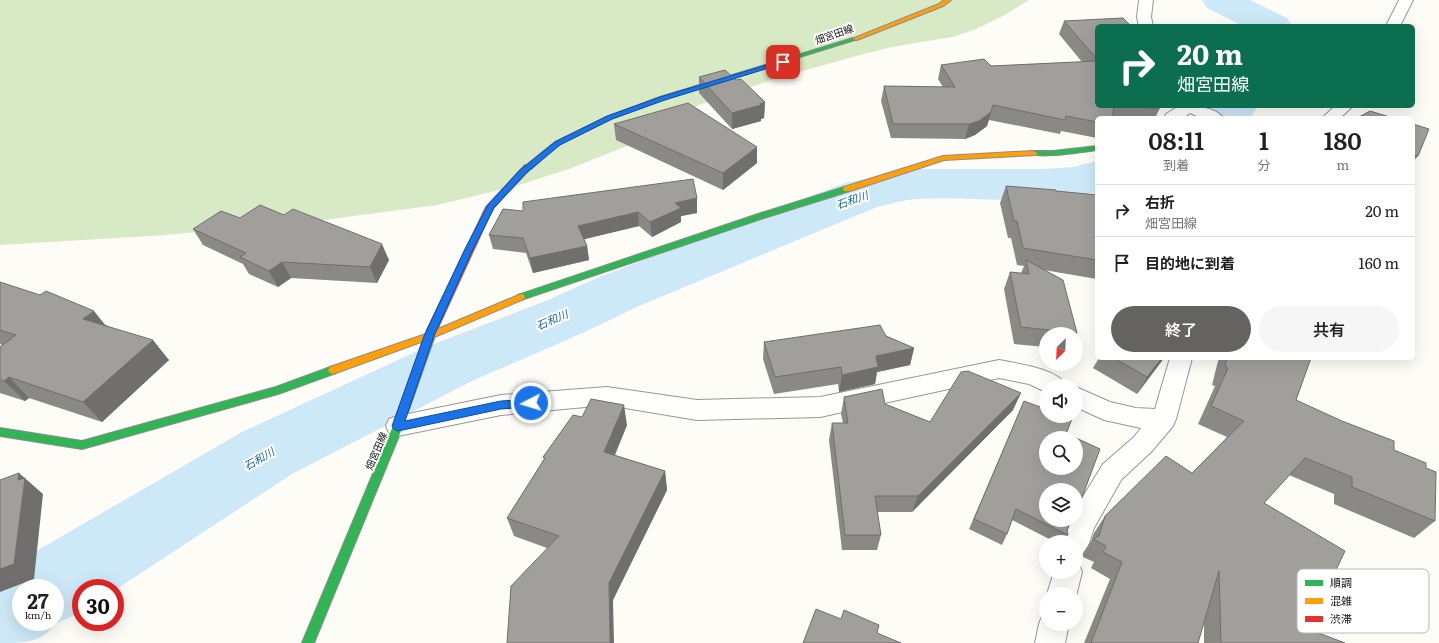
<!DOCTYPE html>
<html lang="ja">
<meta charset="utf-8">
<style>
body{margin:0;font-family:Literata,"Noto Sans JP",serif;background:#f6f6f6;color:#202124;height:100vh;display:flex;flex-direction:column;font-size:15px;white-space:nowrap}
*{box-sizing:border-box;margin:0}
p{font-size:13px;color:#757577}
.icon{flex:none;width:22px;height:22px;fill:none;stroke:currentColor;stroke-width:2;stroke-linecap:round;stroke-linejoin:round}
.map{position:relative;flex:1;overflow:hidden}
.details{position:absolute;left:1095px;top:116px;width:320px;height:244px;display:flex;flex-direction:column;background:#fff;border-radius:6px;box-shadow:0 4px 16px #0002}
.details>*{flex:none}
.hud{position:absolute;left:1095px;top:24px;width:320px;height:84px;border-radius:6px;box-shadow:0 4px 16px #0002;background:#0b6e4f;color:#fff;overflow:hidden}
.needle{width:26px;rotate:204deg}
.fabs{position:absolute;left:1039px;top:327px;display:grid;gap:8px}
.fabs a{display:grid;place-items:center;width:44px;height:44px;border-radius:50%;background:#fff;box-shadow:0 4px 16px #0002;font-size:20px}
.speed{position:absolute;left:12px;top:579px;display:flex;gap:8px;font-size:20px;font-weight:700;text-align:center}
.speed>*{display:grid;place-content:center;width:52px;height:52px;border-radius:50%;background:#fff;box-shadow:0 4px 16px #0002;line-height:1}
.speed small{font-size:10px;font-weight:400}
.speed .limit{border:6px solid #d22;background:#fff;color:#111}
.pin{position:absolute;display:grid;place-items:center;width:34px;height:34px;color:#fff;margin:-17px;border-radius:8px;box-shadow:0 2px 6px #0006}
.me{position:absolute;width:44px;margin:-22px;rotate:265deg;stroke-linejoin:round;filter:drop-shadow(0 0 3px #0008)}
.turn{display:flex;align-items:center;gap:14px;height:84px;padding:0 16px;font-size:18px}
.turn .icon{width:52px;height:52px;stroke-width:2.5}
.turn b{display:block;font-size:28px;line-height:34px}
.eta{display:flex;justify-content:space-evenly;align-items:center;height:68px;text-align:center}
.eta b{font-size:24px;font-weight:600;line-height:28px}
.cta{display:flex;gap:8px;margin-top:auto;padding:8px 16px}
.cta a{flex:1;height:46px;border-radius:24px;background:#646362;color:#fff;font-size:16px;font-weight:600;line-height:46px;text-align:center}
.cta a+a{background:#f6f6f6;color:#202124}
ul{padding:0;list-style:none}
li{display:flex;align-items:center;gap:12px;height:52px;padding:0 16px;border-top:1px solid #e0e0e0}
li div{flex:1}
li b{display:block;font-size:15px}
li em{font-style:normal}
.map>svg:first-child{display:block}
.forest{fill:#d8eac5}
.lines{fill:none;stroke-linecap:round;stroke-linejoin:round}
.river{fill:#cde8f7;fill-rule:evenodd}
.street-casing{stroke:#979795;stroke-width:2}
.fast-casing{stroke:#8e8d8b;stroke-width:2}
.slow-casing{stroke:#8e8d8b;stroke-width:2}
.jam-casing{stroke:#8e8d8b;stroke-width:2}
.street{fill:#fffffe;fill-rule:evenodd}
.fast{fill:#30b455;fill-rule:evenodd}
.slow{fill:#ff9f0a;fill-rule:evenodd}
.jam{fill:#e5322d;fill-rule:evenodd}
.wall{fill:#8a8986}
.shaded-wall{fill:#716f6d}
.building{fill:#a19f9c;stroke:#716f6d}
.route{fill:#1a73e8;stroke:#114b97}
.labels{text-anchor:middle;stroke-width:4;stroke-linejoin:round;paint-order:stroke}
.street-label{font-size:10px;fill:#111;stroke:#fff}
.water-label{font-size:11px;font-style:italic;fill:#1768a6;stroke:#fff}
.key{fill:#fff;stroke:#b8b8b8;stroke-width:1}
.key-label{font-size:11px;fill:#111}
</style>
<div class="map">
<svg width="1439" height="643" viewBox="0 0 1439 643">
<rect width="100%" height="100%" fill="#fdfcf7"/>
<path class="forest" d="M0,0H1029L1003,16L974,30L952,37L892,47L860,55L774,79L699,105L637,142L569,169L516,186L437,205L324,220L166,235L0,245Z"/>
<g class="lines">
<g class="river">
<path d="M1202,0H1250L1287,18L1292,26H1243L1207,8Z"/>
<path d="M1213,106H1258L1250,118H1204Z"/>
<path d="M1097,161V192C1040,208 975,195 916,199C903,200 890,204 877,207L639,306L585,332L472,381L292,474L115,590V588H81V612L53,625C44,643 21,643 0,643V573L17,566L19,561L242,432L426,347L543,302L597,278L845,183L915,169H1045L1073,167ZM21,588H55V622H21Z"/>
</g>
<g class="street-casing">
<g id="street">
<path d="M1139,0H1153L1151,17L1153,26H1139L1137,17Z"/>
<path d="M1399,0H1413L1400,26H1386Z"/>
<path d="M1179,106C1193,106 1215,106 1223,118H1201L1190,113L1183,118H1164L1166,114Z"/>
<path d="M1335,106H1353L1340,118H1322Z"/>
<path d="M1170,358H1192L1176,419L1173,426L1152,451L1121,480L1094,528L1086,552L1076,556V542H1062L1070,520H1076V508L1103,464L1134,437L1141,428L1104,420L1076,407V387L1110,402L1136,408L1155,409Z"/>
<path d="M999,360C1018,364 1057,368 1067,386H1046V392L1029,384L999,378L820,417L697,420L607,405L501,415L398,436L389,433L386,426L389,419L398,416L501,395L607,387L697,400L820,397Z"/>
<path d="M1076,562H1078L1082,572L1076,596V594H1047L1054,572H1076Z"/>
<path d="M1046,612V624H1069L1065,643H1035L1039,624L1043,613Z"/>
</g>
</g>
<g class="fast-casing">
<g id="fast">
<path d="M853,38L858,39L664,99L611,119L559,144L531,169H528L524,167L555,142L607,117L660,97Z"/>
<path d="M1097,146V150C1084,152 1038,159 1029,153L1033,151H1053Z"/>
<path d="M844,187H850L851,189L850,191L764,218L524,299L521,300L517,297L518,295L758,214Z"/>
<path d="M432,327L437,330L403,426L314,643H302L393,426L427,330Z"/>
<path d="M333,366L336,367L338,370L336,373L278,394L82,449L0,436V428L82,441L276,387Z"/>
</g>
</g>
<g class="slow-casing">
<g id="slow">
<path d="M944,0H951L943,6L857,40L852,39L939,4Z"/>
<path d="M1033,151L1037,153L1036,155L944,160L850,191H844L843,189L844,187L943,156Z"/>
<path d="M521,294L524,295L525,297L524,299L432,338L333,374L330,373L328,370L330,367L426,334Z"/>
</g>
</g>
<g class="jam-casing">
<path id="jam" d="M525,165H528L532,167L493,208L437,330L432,333L429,332L427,330L486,207Z"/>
</g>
<use href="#street" class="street"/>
<use href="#fast" class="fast"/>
<use href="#slow" class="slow"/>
<use href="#jam" class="jam"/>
</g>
<g class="wall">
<path d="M1064,21L1097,26V106L1160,108L1155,118H1097V138L1061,131L1060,134L989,120L987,126L975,135L965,139L891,138L881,101L884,86L943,87L938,79L941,65L991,66L1082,62L1059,34Z"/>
<path d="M699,77L736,80L765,102L764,118L761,119V121L732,129L699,93Z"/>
<path d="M614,124L757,147V163L723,190L616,140Z"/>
<path d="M1413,124L1418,156L1413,162Z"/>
<path d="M1006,186L1097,195V279L1044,270L1077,333L1076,334H1046V347L1014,344L1004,289L1010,272L1021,273L1024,266L1017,265L1011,238H1008L1000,203Z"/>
<path d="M697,198V213L681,216V222L652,237L639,226L584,239L587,246L589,260L533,273L526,253L493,249L489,235L523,211Z"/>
<path d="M240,218L389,260L377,283L291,278L278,287L249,274L243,264L203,245L193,229Z"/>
<path d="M0,282L106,325L169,360L102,422L29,398L25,401L0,393V347L2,345L0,344Z"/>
<path d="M886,336L914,348L910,365L877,372L875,384L839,392L838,384L774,394L763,359L764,342Z"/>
<path d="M1099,358H1164L1137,394L1093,368Z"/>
<path d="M1219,358H1311L1296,400L1394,450L1426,468L1435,521L1414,538L1334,504V494L1289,475L1264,503L1308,629L1345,643H1204V623L1198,643H1084L1110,579L1091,568L1094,562L1081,556L1091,541L1094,533L1105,516L1192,473L1227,437L1198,424L1215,386L1212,385L1218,361Z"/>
<path d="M1046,393V416H1073L1066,434L1075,438H1046V468H1076V438L1100,449L1078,508L1076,511V490H1046V520H1071L1067,531L1068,535L1063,542H1055L1012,520L1007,534L1002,545L969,529L1024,401L1039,407Z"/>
<path d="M844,397L885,404L930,422L1013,410L912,512H877L881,535L877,550H842L829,440L832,423H843L841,414Z"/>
<path d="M582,417L627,425L615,455L665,471L667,490L613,600L547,548L514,536L507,518L544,459L543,457Z"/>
</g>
<g class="shaded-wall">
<path d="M765,102L764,118L761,119V121L732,129V113Z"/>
<path d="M993,105L987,126L975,135L965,139L969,124Z"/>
<path d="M757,147V163L723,190V173Z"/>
<path d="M697,198V213L681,216V222L652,237L650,222L675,203Z"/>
<path d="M638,212L639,226L581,240L578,226Z"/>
<path d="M382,244L389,260L377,283L370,267Z"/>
<path d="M587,246L589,260L533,273L530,258Z"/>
<path d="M282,262L291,278L278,287L269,271Z"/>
<path d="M94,311L110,331L83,319Z"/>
<path d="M153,340L169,360L102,422L83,402Z"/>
<path d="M914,348L910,365L877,372L875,384L839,392L842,375L876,356Z"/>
<path d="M1162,358H1164L1137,394L1147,377Z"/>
<path d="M9,377L29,398L25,401L4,381Z"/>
<path d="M1021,393L1013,410L912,512L918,496Z"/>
<path d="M624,405L627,425L608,471L604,452Z"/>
<path d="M665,471L667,490L613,600L614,643H610L609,583Z"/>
<path d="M19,473L43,494L34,579L0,592V569Z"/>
</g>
<g class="building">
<path d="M1123,18L1131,26H1097V59L1064,21Z"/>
<path d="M984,59L991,66L1097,61V106H1158L1160,108L1114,107L1112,118H1097V122L1066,116L1065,120L993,105L991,112L979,121L969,124H893L884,86L955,87L941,65Z"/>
<path d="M725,70L736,80L741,79L765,102L760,104L761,105L732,113L699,77Z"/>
<path d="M688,103L757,147L723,173L614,124Z"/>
<path d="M1370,111L1393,118H1358L1359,117Z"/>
<path d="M1413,124L1429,129L1418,156L1413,155Z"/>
<path d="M693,179L697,198L675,203L681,208L650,222L638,212L578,226L587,246L530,258L523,238L489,235L503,209L523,211V202Z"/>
<path d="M1006,186L1056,190V191L1097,195V260L1023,248L1017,221H1014Z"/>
<path d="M260,205L284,215L293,209L382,244L370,267L282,262L269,271L240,257L246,253L193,229L221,211L240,218Z"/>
<path d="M1026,260L1063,280L1077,333L1021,327L1010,272L1029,274Z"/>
<path d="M0,282L40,295L46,291L94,311L83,319L153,340L83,402L9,377L4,381L0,380V347L16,335L0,330Z"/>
<path d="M880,325L886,336L914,348L876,356L878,367L842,375L841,367L775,377L764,342Z"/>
<path d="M1114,358H1162L1147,377Z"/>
<path d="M1227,358H1311L1296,400L1342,421L1394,441V450L1426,463V468L1436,472L1435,521L1352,487V477L1305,458L1264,503L1345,551L1308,629L1345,643H1221L1219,571L1198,643H1091L1122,562L1103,552L1106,546L1093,539L1099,536L1105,516L1166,456L1192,473L1244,421L1211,406L1228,368L1225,366Z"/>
<path d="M968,371L1021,393L918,496H875L881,535H845L832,423H848L844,397L882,389L885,404L930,422L961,372Z"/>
<path d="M1046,393V416H1073L1066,434L1075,438H1046V468H1076V438L1100,449L1078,508L1076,509V490H1046V520H1071L1067,531L1068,535L1016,509L1007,534L974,519L1024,401L1040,407Z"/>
<path d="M591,399L624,405L604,452L665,471L609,583L610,643H507L511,586L559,536L507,518L545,458L543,457L573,415L582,417Z"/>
<path d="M1076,400L1079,401L1076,409Z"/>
<path d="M19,473L18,480L25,478L14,564L0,569V480Z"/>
<path d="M816,609L841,619L844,610L879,625L877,633L901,643H803Z"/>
</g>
<path class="route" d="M783,60L786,62L785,63L665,100L612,119L560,145L525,174L494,208L473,249L434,336L405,421L501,401L531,399L535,400L536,403L535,405L531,407L501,409L398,431L394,429L392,426L424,336L465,249L488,205L519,171L555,142L607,116L660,97Z"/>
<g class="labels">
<g class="street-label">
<text transform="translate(834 34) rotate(-19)" y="4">畑宮田線</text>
<text transform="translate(376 451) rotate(-67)" y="4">畑宮田線</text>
</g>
<g class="water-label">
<text transform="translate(852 200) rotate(-19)" y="4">石和川</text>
<text transform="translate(552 320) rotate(-23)" y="4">石和川</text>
<text transform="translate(259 459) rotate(-30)" y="4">石和川</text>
</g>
</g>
<rect x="1297" y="569" width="132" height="64" rx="6" class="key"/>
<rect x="1305" y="580" width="18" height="6" fill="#30b455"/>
<rect x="1305" y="598" width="18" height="6" fill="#ff9f0a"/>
<rect x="1305" y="616" width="18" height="6" fill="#e5322d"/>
<g class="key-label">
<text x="1330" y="587">順調</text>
<text x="1330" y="605">混雑</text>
<text x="1330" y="623">渋滞</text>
</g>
</svg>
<div class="fabs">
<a><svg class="needle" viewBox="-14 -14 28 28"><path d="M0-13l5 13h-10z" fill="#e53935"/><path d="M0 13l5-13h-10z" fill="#757577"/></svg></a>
<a><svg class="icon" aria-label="sound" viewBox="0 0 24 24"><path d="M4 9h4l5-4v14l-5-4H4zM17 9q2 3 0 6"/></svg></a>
<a><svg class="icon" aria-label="search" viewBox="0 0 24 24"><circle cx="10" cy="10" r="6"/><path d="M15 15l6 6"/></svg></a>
<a><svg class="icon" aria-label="layers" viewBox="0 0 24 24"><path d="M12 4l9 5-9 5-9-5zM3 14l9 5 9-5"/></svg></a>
<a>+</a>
<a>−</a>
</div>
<div class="speed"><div>27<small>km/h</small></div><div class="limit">30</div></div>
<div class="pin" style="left:783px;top:62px;background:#d93025"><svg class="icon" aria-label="arrive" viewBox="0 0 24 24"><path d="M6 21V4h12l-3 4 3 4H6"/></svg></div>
<svg class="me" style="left:531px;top:403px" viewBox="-20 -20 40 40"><circle r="17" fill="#1a73e8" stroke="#fff" stroke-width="3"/><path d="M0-11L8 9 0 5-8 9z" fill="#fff"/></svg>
<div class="hud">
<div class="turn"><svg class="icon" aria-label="right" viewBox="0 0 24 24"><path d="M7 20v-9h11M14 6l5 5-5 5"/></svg><div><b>20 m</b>畑宮田線</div></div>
</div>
<section class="details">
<div class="eta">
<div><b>08:11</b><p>到着</p></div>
<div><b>1</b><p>分</p></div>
<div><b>180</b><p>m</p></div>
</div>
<ul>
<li><svg class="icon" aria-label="right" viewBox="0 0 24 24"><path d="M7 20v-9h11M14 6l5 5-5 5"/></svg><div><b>右折</b><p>畑宮田線</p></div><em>20 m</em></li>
<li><svg class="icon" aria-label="arrive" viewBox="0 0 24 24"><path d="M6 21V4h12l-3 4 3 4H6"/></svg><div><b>目的地に到着</b></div><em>160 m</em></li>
</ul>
<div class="cta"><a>終了</a><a>共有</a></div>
</section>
</div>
